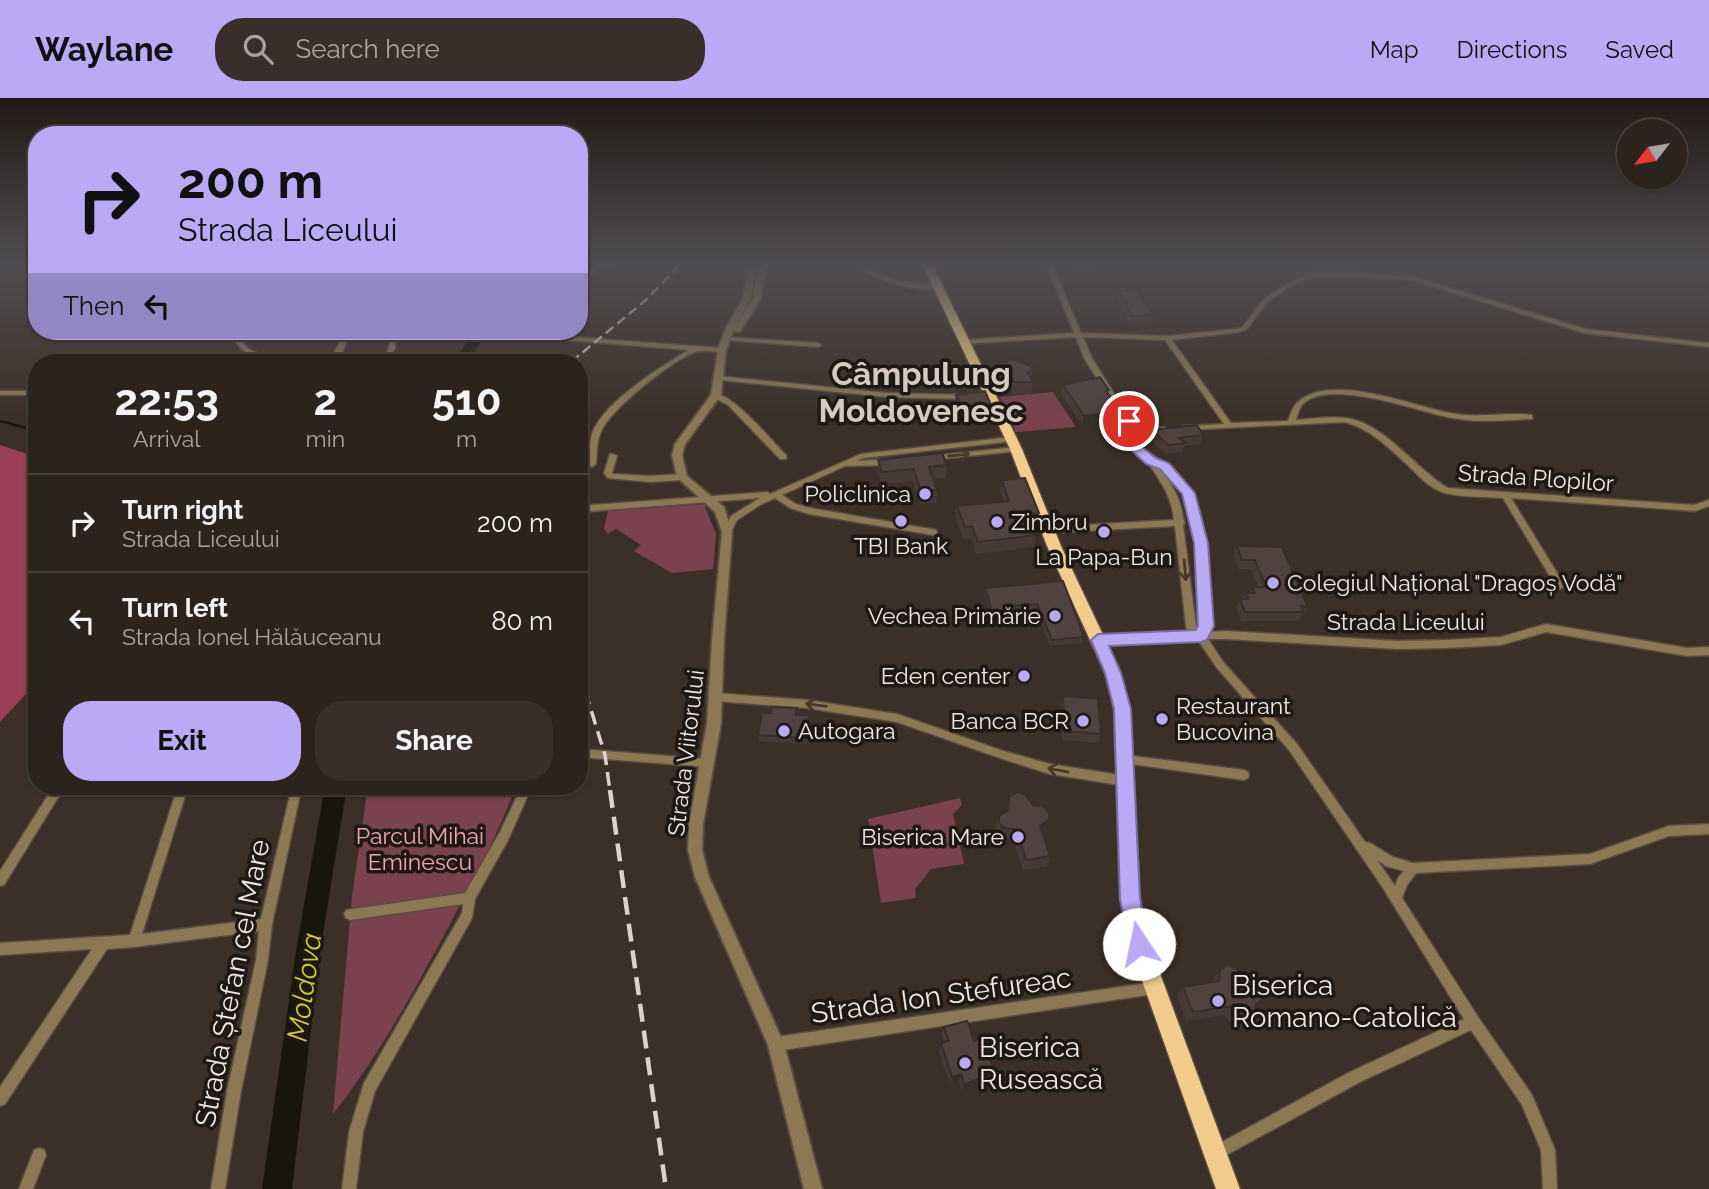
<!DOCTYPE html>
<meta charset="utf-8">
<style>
body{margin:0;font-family:Raleway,sans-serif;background:#392f2a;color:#f1f3f6;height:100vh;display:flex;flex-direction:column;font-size:26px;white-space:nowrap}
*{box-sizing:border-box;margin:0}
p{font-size:23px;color:#a7a4a4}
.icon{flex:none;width:38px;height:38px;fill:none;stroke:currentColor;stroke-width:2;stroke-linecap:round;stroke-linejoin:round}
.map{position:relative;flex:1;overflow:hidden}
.drawer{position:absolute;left:28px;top:256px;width:560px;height:441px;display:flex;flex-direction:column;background:#2d231d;border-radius:28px;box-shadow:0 2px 5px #0004,0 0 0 2px #48403b}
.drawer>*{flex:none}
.banner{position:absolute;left:28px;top:28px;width:560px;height:214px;border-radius:28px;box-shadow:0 2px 5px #0004,0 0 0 2px #48403b;background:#baaaf6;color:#111;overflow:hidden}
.needle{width:46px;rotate:239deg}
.controls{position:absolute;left:1617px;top:21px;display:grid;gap:14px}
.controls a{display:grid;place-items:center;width:70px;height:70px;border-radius:50%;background:#2d231d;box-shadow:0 2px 5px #0004,0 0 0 2px #48403b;font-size:35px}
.pin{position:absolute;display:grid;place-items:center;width:60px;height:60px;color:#fff;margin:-30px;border:4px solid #fff;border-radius:50%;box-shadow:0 2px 7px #0007}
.me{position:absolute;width:77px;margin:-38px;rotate:349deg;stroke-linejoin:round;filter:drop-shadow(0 0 5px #0008)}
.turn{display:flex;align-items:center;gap:24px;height:147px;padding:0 35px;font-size:32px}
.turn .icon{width:91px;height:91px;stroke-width:2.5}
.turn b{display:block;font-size:49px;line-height:60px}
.then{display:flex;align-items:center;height:66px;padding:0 35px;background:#0003;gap:14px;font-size:26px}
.eta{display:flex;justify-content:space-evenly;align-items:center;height:119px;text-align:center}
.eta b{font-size:42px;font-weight:700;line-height:49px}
.primary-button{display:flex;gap:14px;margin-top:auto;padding:14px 35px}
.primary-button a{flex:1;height:80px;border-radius:28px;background:#baaaf6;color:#111;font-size:28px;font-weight:700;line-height:80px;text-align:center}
.primary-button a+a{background:#392f2a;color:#f1f3f6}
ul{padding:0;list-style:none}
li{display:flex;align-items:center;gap:21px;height:98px;padding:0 35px;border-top:2px solid #48403b}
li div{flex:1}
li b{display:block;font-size:26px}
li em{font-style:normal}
header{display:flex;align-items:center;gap:42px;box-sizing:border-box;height:98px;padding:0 35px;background:#baaaf6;color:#111}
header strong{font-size:33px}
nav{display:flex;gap:38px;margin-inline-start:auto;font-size:24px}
.search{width:490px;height:63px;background:#392f2a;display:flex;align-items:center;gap:18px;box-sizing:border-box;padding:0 24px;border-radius:28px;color:#a7a4a4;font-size:26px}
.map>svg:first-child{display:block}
.green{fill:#79424e}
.forest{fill:#9b3e57}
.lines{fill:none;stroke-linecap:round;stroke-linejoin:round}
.stream{stroke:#171608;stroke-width:2.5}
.river{fill:#171608;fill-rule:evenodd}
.minor-casing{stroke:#594c45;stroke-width:3}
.tertiary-casing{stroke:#594c45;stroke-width:4}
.trunk-casing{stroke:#594c45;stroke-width:3}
.minor{fill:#8d7854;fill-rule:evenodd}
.tertiary{fill:#8d7854;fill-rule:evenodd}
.trunk{fill:#f2cc8c;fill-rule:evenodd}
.rail-far2{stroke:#dbd2cc;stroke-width:2.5;stroke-dasharray:10 5;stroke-linecap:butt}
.rail-far1{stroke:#dbd2cc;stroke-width:3.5;stroke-dasharray:14 7;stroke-linecap:butt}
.rail{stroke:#dbd2cc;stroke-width:4.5;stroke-dasharray:18 9;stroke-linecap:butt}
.wall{fill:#473936}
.shaded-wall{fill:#392e2c}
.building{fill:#52423f;stroke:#392e2c;stroke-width:2}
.oneway{stroke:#453a2b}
.route{fill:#baaaf6;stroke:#796ea0;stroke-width:2}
.poi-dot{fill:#baaaf6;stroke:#1e1915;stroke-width:2.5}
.labels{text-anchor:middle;stroke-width:7;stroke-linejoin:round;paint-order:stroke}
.street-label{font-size:23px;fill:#efe6e1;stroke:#1e1915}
.poi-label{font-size:23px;fill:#efe6e1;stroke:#1e1915;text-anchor:end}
.park-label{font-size:23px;fill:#f3a5b4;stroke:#1e1915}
.near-street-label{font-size:28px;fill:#efe6e1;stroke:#1e1915}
.near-poi-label{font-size:28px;fill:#efe6e1;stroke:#1e1915;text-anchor:start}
.near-water-label{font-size:28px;font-style:italic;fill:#d6c939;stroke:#1e1915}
.far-town-label{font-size:32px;font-weight:bold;fill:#d8c8bd;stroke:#1e1915}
</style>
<header>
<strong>Waylane</strong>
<div class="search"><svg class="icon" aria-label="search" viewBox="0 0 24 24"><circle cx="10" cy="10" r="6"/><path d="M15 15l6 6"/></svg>Search here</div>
<nav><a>Map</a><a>Directions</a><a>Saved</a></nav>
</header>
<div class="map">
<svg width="1709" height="1091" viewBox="0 0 1709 1091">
<rect width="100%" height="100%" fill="#3c2f27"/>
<g class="green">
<path d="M1053,294L1076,329L1016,334L1000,299Z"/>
<path d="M704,406L716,436L713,471L672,475L634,453L641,447L616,431L608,436L604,431L608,413Z"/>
<path d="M368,688H516C498,737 473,782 449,828C414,893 379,958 333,1016L352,798Z"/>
<path d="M960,700L962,707L953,716L964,766L931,771L915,791L916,800L881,805L868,721Z"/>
</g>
<path class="forest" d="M0,347L37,359V584L0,624Z"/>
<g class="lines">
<path class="stream" d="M0,323L37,333"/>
<g class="river">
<path d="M474,233H488L468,264H454Z"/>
<path d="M325,688H347L321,847L292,1091H262L297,847Z"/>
</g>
<g class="minor-casing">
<g id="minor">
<path d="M604,166H613L596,172L579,189V183L592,170Z"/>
<path d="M854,166C866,166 878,177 890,180C906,186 928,184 940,189C919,197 871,181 854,166Z"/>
<path d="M1046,166H1052L1081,235L1167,238L1237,231L1243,229L1263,202L1290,184L1312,175L1341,174L1412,178L1585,231L1709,245V249L1584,235L1411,182L1341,178L1313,179L1294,186L1267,204L1247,231L1240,234L1172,242L1231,325L1288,323C1290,317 1293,308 1298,304C1333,273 1415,310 1456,316C1481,320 1507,314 1532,317V321H1529C1504,322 1478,325 1453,320C1421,315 1328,278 1302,307C1299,311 1297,318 1296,322C1311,321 1329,318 1345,320C1384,324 1415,371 1448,390L1694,407L1709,402V408L1695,413L1511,400L1565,488L1560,491L1557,490L1503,400C1489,399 1453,399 1442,394C1431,390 1420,380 1412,371C1391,352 1373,332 1345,324L1183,332V328H1186L1224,326L1165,242L1083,239L1092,260L1136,331L1164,329L1168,331L1164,333L1136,336L1137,345C1149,358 1168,363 1180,378C1213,418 1209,479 1211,529L1208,534L1227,533L1397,543L1446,542L1501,539L1546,526L1687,550L1709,549V557L1687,558L1546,534L1501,547L1446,550L1397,551L1227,541H1208L1223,564L1297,646L1365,744L1370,745L1393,759L1413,765L1590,756L1669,728L1709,726V736L1669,738L1590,766L1416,775L1407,787L1402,800L1478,919L1532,997L1555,1052L1557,1091H1543L1541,1052L1522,1007L1471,932L1360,984L1221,1060L1216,1062L1211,1060L1209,1055L1211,1050L1350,974L1464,921L1383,790L1289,652L1217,570L1198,542L1095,545L1093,542L1095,539L1098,538L1191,535L1186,529L1175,428L1047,435L1043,432L1047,429L1174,422C1172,398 1160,383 1147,363L1148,362L1135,352L1129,345L1128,330L1084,260L1076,239L963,246L960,244L963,242L1074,235ZM1159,369C1206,401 1200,478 1201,529L1200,531L1196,528L1183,427L1185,425C1182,420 1183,415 1181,409C1177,394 1168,381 1159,369ZM1377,762L1386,768L1404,773L1398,780L1395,788Z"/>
<path d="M232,233H238C243,256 262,255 280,264C260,265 235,254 232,233Z"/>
<path d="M346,233H352L341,256L332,264H325L334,255Z"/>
<path d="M390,233H396L395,250L387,264H381L389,250Z"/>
<path d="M458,233H465L461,235Z"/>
<path d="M504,234L722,250L725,252L722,254C714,254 703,251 695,254C672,263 610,311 601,334C596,344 597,356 596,366L592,369L588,366C589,355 589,343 593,333C607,302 660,269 689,252L502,237L501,236Z"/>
<path d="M726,239L818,245L821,247L818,249L724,242L723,241Z"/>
<path d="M717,278L887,295L967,297L971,299L967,301L887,299L720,282H717Z"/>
<rect x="0" y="293" width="37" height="4"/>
<path d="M713,295C734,296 770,341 786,357V361H780L728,307L713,299Z"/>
<path d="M1011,339H1014V343L863,360L857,363L891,361L895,364L891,367L845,368L782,397L796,406L810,410L936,432L937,434L936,436L933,437L809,416L790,410L775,400L760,407L737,422L730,436L727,437L723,434L731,418L760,400L579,414V408L767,394L770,396L861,356Z"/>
<path d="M1016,349L1020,351L1019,353L930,362L926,360L930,358Z"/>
<path d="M610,356H613L617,358L612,375L613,376L650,378L682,376L686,379L682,382L650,384L608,380L604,375Z"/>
<path d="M716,595L807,602L897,616L1003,653L1050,666L1126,678L1130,680L1131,683L1130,686L1126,688L1050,676L1003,661L897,624L807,610L716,603L712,602L711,599L712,596Z"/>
<path d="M579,651L708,661L712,662L713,665L712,668L708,669L579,659Z"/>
<path d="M1125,657L1244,672L1248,674L1249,677L1248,680L1244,682L1125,665L1121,664L1120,661L1121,658Z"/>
<path d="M54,688H65L4,787L0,788V773Z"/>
<path d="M178,688H188L142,836L261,821L292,688H302L272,826L268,862L241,993L225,1091H211L227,993L256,862L259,833L134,849L107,851L5,1006L0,1008V989L92,851L0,857V845L130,837Z"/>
<path d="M522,688H532L508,742L475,801L472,820L375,993L363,1034L356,1091H342L349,1034L364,985L462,815L463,806L350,822L346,820L344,816L346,812L465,795L500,734Z"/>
<path d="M1154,884L1158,886L1160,890L1158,894L1154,896L776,953L771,951L769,946L771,941L776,939Z"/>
<path d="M39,1050L44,1052L46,1057L33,1091H19L34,1052Z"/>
</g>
</g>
<g class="tertiary-casing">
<path id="tertiary" d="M749,166H757L751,200L738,223L753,200L758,166H766L761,200L740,234L733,233L726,252L721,297L685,346L682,357L687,378L724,409L732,434L724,542L721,625L703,726L702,752L709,779L784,946L822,1091H804L768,947L695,779L688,752L689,726L707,625L712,542L722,434L715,414L677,379L672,357L675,346L711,297L718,252L725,232L743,200Z"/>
</g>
<g class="trunk-casing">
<path id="trunk" d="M922,166H932L1022,351L1061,448L1121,575L1130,611L1140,801L1149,846L1240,1091H1216L1129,846L1120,801L1114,611L1105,575L1047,448L1010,351Z"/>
</g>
<use href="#minor" class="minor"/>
<use href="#tertiary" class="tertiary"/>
<use href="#trunk" class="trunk"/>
<path class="rail-far2" d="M571,264L646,202L681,166"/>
<path class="rail-far1" d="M579,573L605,657L610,693"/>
<path class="rail" d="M610,692L666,1091"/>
</g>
<g class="wall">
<path d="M1074,166H1094L1099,175L1098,181H1082Z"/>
<path d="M1119,193L1153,217L1152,223L1130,224L1117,199Z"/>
<path d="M1033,269L1031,281L1033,284L1031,296H1012L1009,289L996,286L998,274Z"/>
<path d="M1063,287L1109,292L1108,296L1121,313L1118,322L1082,327L1061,296Z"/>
<path d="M956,297L991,307L990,316L962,320L955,306Z"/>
<path d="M1151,332L1203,337L1200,346L1184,348L1182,354L1166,356L1149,341Z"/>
<path d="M878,362L947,367L946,380L933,381L937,392L936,405L920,406L913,383L881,386L878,374Z"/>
<path d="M1002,382L1039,415L1036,427H1032L1036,437L1034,449L976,456L971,441L964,442L955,420L957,408L1004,403L1000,394Z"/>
<path d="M1237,448L1282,449L1308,509L1303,518H1301L1298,523H1241L1236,510L1240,501H1243L1246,495H1249L1252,489H1258L1251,471H1238L1233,457Z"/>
<path d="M1063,483L1084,539L1082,545L1050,548L1035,512L1010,514V518L991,519L984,496L985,490Z"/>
<path d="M1063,598L1101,636L1098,645L1063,642L1061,607Z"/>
<path d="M798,617H809L806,646L759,643L758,637Z"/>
<path d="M1009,698L1033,707L1049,721L1046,732L1043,734L1050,758L1047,769L1023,772L1013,742L1002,741L996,736V728L999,718L1006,713Z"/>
<path d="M1220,872L1244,878L1256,908L1254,918L1247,927L1235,929L1224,917L1186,923L1177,898L1183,889L1213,884V881Z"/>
<path d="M944,929L974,943L993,969L990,977L982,980L980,988L962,993L959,984L950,987L939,954L941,945L945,944L942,938Z"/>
</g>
<g class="shaded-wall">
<path d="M991,307L990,316L962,320L963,310Z"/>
<path d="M1121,313L1118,322L1082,327L1084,318Z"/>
<path d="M1049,721L1046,732L1037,739L1040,728Z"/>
<path d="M993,969L990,977L977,981L980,973Z"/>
<path d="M961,976L959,984L950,987L952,979Z"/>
<path d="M982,980L980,988L962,993L964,986Z"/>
</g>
<g class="building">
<path d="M1078,166H1094L1099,175L1083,176Z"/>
<path d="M1137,192L1153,217L1132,218L1119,193Z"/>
<path d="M1014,262L1033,269L1028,275L1033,284H1014L1011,277L998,274L1005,264Z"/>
<path d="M1100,279L1109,292L1106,293L1121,313L1084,318L1063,287Z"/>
<path d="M985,293L991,307L963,310L956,297Z"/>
<path d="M1197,327L1203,337L1179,340L1185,345L1169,347L1151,332Z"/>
<path d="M942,355L947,367L929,369L937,392L921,394L914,371L882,374L878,362Z"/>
<path d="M1025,380L1039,415L1028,416L1036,437L978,444L972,428L965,429L957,408L1009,403L1002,382Z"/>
<path d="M1237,448L1282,449L1308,509L1301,508L1303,514H1245L1240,501H1248L1246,495H1255L1252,489H1266L1255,462H1242Z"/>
<path d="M1063,483L1084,539L1052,542L1037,506L1010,508L1011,512L992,513L985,490Z"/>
<path d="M1063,598L1098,601L1101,636L1065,633Z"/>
<path d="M772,609L797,610L796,617H809L806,640L758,637L762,615H771Z"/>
<path d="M1018,694L1026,697L1033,707L1043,708L1049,715V721L1040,728L1050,758L1026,762L1016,731L1004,730L999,725V718L1008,712L1009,698Z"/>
<path d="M1228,867L1236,870L1244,878L1255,880L1263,886L1265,898L1256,906L1254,918L1243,920L1232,908L1193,914L1183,889L1219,883L1220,872Z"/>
<path d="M967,923L974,943L983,940L993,969L980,973L982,980L964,986L961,976L952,979L941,945L949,943L944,929Z"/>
</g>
<defs><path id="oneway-shaft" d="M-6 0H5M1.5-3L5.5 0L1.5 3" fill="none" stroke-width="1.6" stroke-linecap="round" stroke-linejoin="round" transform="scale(1.75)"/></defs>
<g class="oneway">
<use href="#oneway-shaft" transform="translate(959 357) rotate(-6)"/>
<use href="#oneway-shaft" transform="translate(1185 472) rotate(85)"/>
<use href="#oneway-shaft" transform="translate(816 607) rotate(-172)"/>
<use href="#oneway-shaft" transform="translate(1058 672) rotate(-169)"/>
</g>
<linearGradient id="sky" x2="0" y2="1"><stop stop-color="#211a15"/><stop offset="0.52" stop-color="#504d52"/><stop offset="1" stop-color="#504d52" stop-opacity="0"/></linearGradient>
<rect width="1709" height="319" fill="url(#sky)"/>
<path class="route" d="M1129,320L1135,323L1142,349L1156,360L1169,365L1195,395L1208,445L1214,528L1207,542L1201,544L1109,548L1121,575L1131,611L1140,801L1149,846L1146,853L1139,856L1132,853L1129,846L1120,801L1114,611L1105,575L1091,542L1098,536L1196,532L1198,528L1194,445L1182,396L1160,371L1146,366L1133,354L1126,345L1127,334L1122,323Z"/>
<g class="poi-dot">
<circle cx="925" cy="396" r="7"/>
<circle cx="901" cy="423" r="7"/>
<circle cx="997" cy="424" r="7"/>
<circle cx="1104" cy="434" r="7"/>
<circle cx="1273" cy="485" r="7"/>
<circle cx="1055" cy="518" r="7"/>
<circle cx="1024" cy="578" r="7"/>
<circle cx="1162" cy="621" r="7"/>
<circle cx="1083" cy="623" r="7"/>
<circle cx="784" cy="633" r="7"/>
<circle cx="1018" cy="739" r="7"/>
<circle cx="1218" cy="903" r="7"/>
<circle cx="965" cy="965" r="7"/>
</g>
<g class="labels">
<g class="street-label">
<text transform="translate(1536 380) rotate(4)" y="8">Strada Plopilor</text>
<text x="1406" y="532">Strada Liceului</text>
<text transform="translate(686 655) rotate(-83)" y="8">Strada Viitorului</text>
</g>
<g class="poi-label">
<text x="911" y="404">Policlinica</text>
<text x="1011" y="432" text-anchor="start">Zimbru</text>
<text x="901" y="456" text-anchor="middle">TBI Bank</text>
<text x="1104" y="467" text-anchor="middle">La Papa-Bun</text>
<text x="1287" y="493" text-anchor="start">Colegiul Național "Dragoș Vodă"</text>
<text x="1041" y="526">Vechea Primărie</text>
<text x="1010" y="586">Eden center</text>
<text x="1176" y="616" text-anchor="start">Restaurant<tspan x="1176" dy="26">Bucovina</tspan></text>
<text x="1069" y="631">Banca BCR</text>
<text x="798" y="641" text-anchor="start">Autogara</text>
<text x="1004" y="747">Biserica Mare</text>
</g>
<g class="park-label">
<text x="420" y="746">Parcul Mihai<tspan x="420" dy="26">Eminescu</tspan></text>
</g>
<g class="near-street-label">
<text transform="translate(232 885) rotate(-79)" y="10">Strada Ștefan cel Mare</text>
<text transform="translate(941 897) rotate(-8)" y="10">Strada Ion Stefureac</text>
</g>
<g class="near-poi-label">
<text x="1232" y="897">Biserica<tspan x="1232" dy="32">Romano-Catolică</tspan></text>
<text x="979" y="959">Biserica<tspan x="979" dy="32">Rusească</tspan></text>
</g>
<g class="near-water-label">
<text transform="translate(304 889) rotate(-82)" y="10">Moldova</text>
</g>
<g class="far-town-label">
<text x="921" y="287">Câmpulung<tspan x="921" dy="37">Moldovenesc</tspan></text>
</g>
</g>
</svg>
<div class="controls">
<a><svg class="needle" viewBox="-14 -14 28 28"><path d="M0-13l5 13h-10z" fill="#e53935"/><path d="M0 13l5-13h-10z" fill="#a7a4a4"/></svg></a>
</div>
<div class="pin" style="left:1129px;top:323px;background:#d93025"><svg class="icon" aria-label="arrive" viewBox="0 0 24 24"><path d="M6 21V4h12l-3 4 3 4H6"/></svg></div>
<svg class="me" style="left:1139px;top:846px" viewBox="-20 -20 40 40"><circle r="19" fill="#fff"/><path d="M0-13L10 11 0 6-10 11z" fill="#baaaf6"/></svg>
<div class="banner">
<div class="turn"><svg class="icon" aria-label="right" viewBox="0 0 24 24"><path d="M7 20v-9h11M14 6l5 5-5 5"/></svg><div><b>200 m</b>Strada Liceului</div></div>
<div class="then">Then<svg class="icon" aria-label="left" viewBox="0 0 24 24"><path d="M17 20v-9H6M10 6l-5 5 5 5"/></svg></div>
</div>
<section class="drawer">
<div class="eta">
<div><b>22:53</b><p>Arrival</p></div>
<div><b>2</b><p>min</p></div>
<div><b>510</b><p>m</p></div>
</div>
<ul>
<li><svg class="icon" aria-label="right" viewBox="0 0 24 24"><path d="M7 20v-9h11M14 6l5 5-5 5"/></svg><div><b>Turn right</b><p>Strada Liceului</p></div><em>200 m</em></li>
<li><svg class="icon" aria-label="left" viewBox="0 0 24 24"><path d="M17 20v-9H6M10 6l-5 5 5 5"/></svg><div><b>Turn left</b><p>Strada Ionel Hălăuceanu</p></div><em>80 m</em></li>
</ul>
<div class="primary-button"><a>Exit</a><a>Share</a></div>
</section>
</div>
